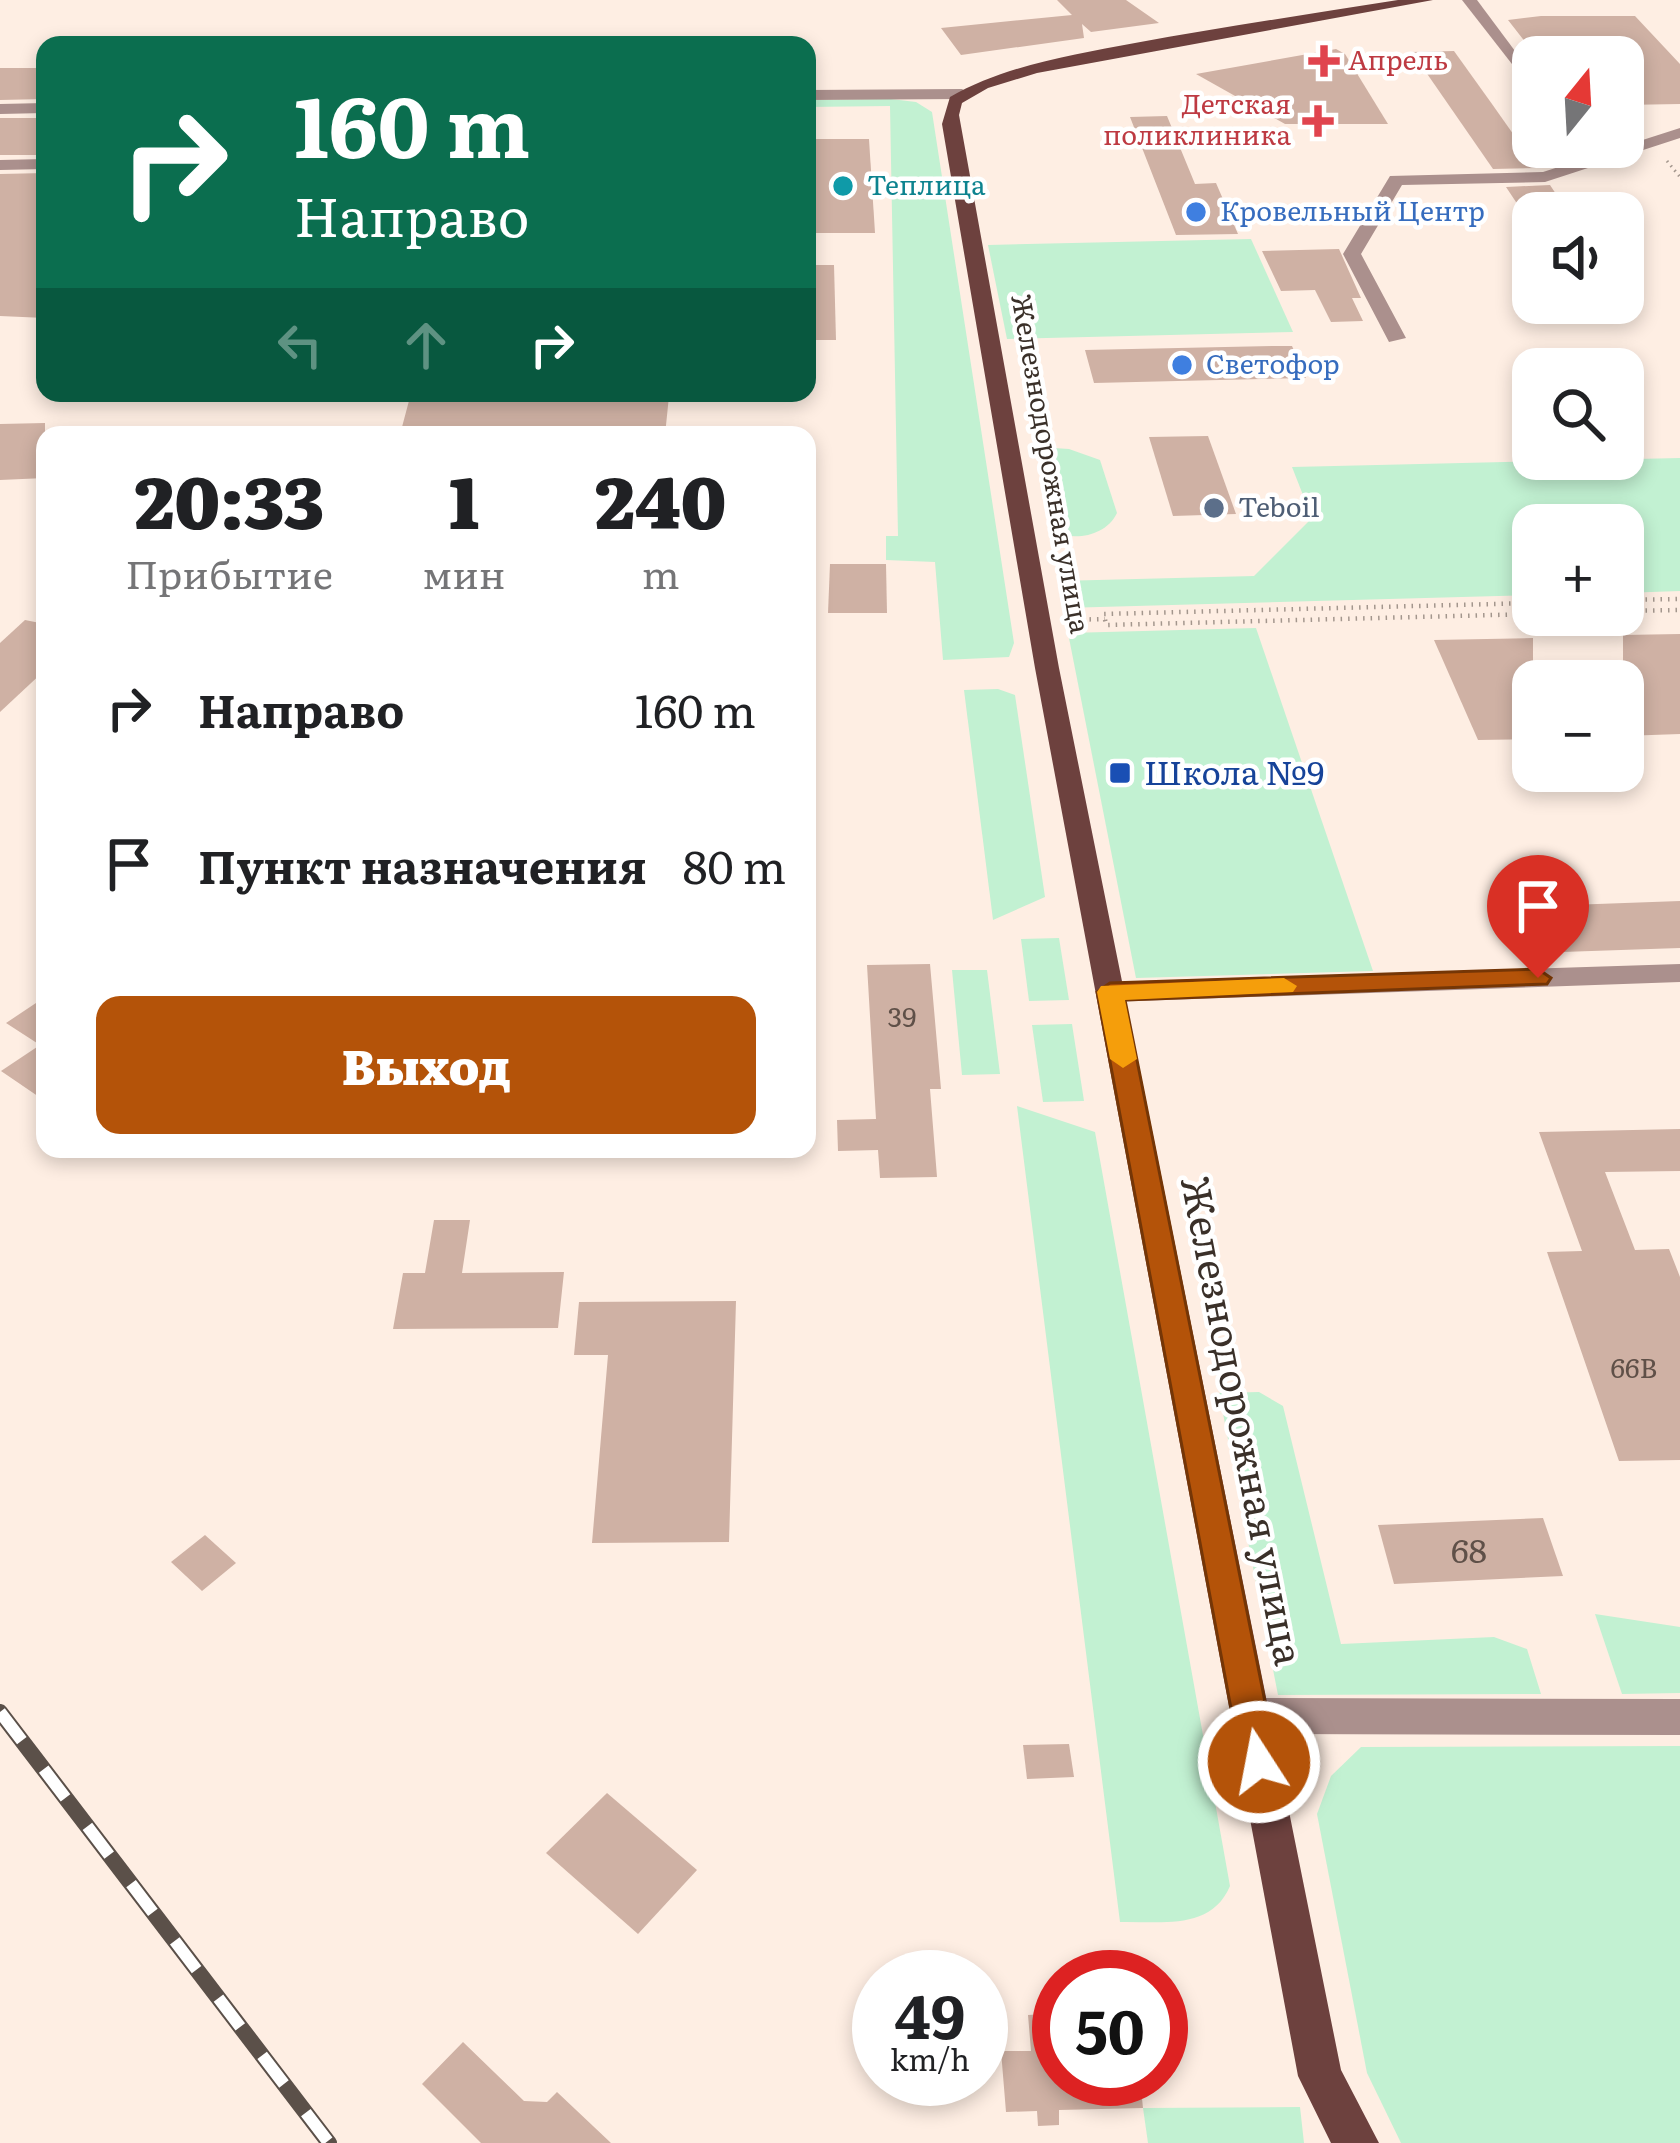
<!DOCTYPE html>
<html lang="ru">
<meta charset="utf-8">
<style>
body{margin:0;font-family:Literata,serif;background:#f6f6f6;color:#202124;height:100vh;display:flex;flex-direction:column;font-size:45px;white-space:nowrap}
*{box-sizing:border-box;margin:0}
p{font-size:39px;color:#757577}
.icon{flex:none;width:66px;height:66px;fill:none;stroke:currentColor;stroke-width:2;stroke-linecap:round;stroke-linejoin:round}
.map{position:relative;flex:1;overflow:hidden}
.panel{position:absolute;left:36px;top:426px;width:780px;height:732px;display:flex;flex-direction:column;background:#fff;border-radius:24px;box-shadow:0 6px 18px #0003}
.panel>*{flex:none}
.top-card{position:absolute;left:36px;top:36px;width:780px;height:366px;border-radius:24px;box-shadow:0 6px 18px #0003;background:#0b6e4f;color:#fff;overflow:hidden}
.needle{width:78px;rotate:18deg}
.fabs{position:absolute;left:1512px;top:36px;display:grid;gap:24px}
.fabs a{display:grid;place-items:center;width:132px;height:132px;border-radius:24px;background:#fff;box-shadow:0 6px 18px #0003;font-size:60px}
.speed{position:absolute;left:852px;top:1950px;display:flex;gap:24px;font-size:60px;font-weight:700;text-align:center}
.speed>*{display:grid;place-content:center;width:156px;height:156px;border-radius:50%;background:#fff;box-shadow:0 6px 18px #0003;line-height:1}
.speed small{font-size:30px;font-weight:400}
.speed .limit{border:18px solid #d22;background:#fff;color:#111}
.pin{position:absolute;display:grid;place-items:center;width:102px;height:102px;color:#fff;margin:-123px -51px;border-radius:50% 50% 50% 0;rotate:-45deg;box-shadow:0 0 12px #0007}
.pin .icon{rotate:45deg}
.me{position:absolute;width:132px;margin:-66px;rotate:349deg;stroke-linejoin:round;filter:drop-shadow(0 0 9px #0008)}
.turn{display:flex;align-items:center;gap:42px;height:252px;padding:0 60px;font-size:54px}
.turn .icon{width:156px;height:156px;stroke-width:2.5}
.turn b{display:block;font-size:84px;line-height:102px}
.lanes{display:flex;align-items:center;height:114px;padding:0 60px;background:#0003;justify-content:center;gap:60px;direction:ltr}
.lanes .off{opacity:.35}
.eta{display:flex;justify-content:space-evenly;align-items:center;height:204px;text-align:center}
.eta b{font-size:72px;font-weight:800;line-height:84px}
.primary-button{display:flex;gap:24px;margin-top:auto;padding:24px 60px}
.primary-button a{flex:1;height:138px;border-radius:24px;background:#b45309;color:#fff;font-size:48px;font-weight:800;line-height:138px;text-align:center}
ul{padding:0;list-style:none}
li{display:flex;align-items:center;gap:36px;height:156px;padding:0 60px}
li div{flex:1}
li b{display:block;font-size:45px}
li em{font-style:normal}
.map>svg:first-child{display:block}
.green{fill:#c2f1d2}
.building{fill:#cfb1a4}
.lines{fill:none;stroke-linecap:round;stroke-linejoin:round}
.path-far1{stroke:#a3968d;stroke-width:3;stroke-dasharray:1.5 4.5;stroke-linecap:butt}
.path{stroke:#a3968d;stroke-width:4.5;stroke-dasharray:1.5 6;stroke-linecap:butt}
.minor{fill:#ab908d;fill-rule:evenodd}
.major{fill:#6d413e;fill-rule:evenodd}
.rail-casing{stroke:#5b5049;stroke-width:16}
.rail{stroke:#fff;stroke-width:12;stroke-dasharray:36;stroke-linecap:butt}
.route{fill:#b45309;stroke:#753606;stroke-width:3}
.slow{fill:#f59e0b}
.health-dot{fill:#e0444e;stroke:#fff;stroke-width:4.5}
.culture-dot{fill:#0f9aa8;stroke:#fff;stroke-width:4.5}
.shop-dot{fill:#3f7fe0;stroke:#fff;stroke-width:4.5}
.service-dot{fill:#5c6f8a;stroke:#fff;stroke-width:4.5}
.transit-dot{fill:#1a4fb4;stroke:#fff;stroke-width:4.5}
.labels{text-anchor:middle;stroke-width:9;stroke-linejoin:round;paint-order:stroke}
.far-health-label{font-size:27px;fill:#be3a42;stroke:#fff;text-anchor:start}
.far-culture-label{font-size:27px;fill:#0d838f;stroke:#fff;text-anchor:start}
.far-shop-label{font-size:27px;fill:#366cbe;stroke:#fff;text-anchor:start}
.far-street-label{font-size:27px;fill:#3a3029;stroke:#fff}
.far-service-label{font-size:27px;fill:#4e5e75;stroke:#fff;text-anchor:start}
.number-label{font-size:27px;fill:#5f5048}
.transit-label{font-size:33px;fill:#164399;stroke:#fff;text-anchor:start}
.near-number-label{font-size:33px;fill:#5f5048}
.near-street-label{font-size:39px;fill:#3a3029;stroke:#fff}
</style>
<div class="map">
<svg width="1680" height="2143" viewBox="0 0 1680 2143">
<rect width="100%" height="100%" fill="#feeee3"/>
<g class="green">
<path d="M891,99L916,102L932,112L1014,643L1009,657L943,660L935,562L886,560V536H898L890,106L807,107V100Z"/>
<path d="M1251,239L1293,332L1007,339L988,245Z"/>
<path d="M1038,447L1069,449L1100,460L1117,513C1106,536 1074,542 1052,531Z"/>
<path d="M1680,458V591L1623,593V525H1533V595L1063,608L1058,581L1254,576L1312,518L1292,467Z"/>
<path d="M1256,628L1373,971L1136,978L1068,633Z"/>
<path d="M998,689L1015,695L1045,897L993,920L964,690Z"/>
<path d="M1059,938L1069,1000L1029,1001L1021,939Z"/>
<path d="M952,970H987L1000,1074L962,1075Z"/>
<path d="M1072,1024L1084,1101L1043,1102L1032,1025Z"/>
<path d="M1017,1106L1095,1132L1230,1886C1211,1931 1161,1921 1120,1922Z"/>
<path d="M1259,1392L1283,1406L1341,1644L1494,1637L1527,1649L1541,1694L1278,1695L1219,1393Z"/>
<path d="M1595,1614L1680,1627V1693L1622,1694Z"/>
<path d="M1680,1746V2143H1401L1367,2073L1317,1814L1331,1776L1361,1747Z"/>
<path d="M1300,2107L1304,2143H1148L1143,2108Z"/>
</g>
<g class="building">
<path d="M1057,0H1126L1159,23L1091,32L1082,24L1084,38L961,55L941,28L1072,15Z"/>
<path d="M1541,16H1635L1680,64V104L1623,105V57H1537L1508,20Z"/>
<path d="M1336,49L1345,54L1388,124H1285L1196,74Z"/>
<path d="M1454,51L1492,104L1537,168L1493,169L1412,52Z"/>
<path d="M0,68H45V99L0,100Z"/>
<path d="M1167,116L1195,184L1216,183L1238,234L1176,235L1130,117Z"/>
<rect x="0" y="118" width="45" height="37"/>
<path d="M814,139H869L875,233H816Z"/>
<path d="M45,173V318L0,316V174Z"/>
<path d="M1550,185L1558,197H1547L1556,210L1522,211L1506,187Z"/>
<path d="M1339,249L1361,298H1352L1363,321L1331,322L1315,290L1281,291L1262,251Z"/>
<path d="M807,265H834L836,340H807Z"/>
<path d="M1274,346H1292L1306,378L1094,383L1085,350Z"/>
<path d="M669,396L665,435H438L440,427H402L410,397Z"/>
<path d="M45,423V478L0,480V424Z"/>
<path d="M1208,436L1236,514L1173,516L1149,437Z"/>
<path d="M830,564H886L887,613H828Z"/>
<path d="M25,620L45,624V670L0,712V643Z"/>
<path d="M1680,634V734L1623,736V635Z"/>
<path d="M1533,638V739L1478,740L1434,640Z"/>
<path d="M1680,901V948L1562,952L1542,906Z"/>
<path d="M930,964L941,1089H930L937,1177L880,1178L878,1150L838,1151L837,1120L876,1119L867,965Z"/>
<path d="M45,997V1101L1,1071L40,1045L6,1023Z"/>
<path d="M1680,1129V1171L1605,1172L1635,1250L1669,1249L1680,1277V1460L1619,1461L1547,1252L1582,1251L1539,1132Z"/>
<path d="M434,1220H470L462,1273L564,1272L558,1328L393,1329L403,1273H425Z"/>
<path d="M736,1301L729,1542L592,1543L608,1355H574L579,1302Z"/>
<path d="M1543,1518L1563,1576L1394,1584L1378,1525Z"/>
<path d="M205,1535L236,1563L202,1591L171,1562Z"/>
<path d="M1069,1744L1074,1777L1027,1779L1023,1745Z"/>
<path d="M607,1793L697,1870L638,1934L546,1853Z"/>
<path d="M1059,2013V2079H1140L1143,2108L1059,2110V2125L1038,2126L1037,2111L1006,2112L1001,2051H1031L1028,2015Z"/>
<path d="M463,2042L524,2101L547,2102L557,2092L611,2143H481L422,2084Z"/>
</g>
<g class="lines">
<path class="path-far1" d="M1667,161L1680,177"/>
<g class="path">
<path d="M1623,600L1680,599"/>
<path d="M1533,603L1104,614L1106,625L1533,614"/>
<path d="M1623,611L1680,610"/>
<path d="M1067,620L1105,619"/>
</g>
<g class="minor">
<path d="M1462,0H1477L1533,75V91Z"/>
<path d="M807,90L962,89L970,94L962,99L807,100Z"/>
<path d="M45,103V113L0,114V104Z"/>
<path d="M1680,128V138L1545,182L1402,185L1361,254L1406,338L1389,342L1343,254L1390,176L1543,172Z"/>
<path d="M45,159V169L0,170V160Z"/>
<path d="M1680,964V982L1110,1002L1096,992L1110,982Z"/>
<path d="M1250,1698L1680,1699V1735L1250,1734L1236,1729L1230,1716L1236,1703Z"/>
</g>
<path class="major" d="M1398,0H1433L1037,73L988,88L962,103L959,115L1059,668L1341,2070L1379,2143H1331L1298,2076L1035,668L942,124L950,97C1006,65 1072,55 1135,43C1222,27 1310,14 1398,0Z"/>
<g class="rail-casing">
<path id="rail" d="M0,1712L329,2143"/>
</g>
<use href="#rail" class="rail"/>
</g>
<path class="route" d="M1538,969L1551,978L1547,984L1125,1000L1277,1762L1272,1774L1259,1779L1246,1774L1241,1762L1097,992L1110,983Z"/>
<path class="slow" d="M1284,978L1297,986L1293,992L1125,1000L1137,1059L1123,1068L1110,1059L1097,992L1101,986Z"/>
<g class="health-dot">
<path d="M1318 43h12v12h12v12h-12v12h-12v-12h-12v-12h12z"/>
<path d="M1312 103h12v12h12v12h-12v12h-12v-12h-12v-12h12z"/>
</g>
<circle class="culture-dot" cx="843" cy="186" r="12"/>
<g class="shop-dot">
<circle cx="1196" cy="212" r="12"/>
<circle cx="1182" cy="365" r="12"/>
</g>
<circle class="service-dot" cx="1214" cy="508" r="12"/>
<rect class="transit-dot" x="1108" y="761" width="24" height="24" rx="6"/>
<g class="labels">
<g class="far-health-label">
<text x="1348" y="70">Апрель</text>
<text x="1291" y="114" text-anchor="end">Детская<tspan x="1291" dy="31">поликлиника</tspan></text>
</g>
<g class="far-culture-label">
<text x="867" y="195">Теплица</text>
</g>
<g class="far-shop-label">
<text x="1220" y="221">Кровельный Центр</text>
<text x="1206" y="374">Светофор</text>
</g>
<g class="far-street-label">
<text transform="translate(1050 464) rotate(80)" y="9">Железнодорожная улица</text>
</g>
<g class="far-service-label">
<text x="1238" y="517">Teboil</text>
</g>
<g class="number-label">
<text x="902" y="1027">39</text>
<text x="1634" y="1378">66В</text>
</g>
<g class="transit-label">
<text x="1144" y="785">Школа №9</text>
</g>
<g class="near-number-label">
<text x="1469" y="1563">68</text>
</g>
<g class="near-street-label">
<text transform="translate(1242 1421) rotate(79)" y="14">Железнодорожная улица</text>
</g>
</g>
</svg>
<div class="fabs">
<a><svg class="needle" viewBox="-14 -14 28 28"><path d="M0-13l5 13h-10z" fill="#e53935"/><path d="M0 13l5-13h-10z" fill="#757577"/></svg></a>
<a><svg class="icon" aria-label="sound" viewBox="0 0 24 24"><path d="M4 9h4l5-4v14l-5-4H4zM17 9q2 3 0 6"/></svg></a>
<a><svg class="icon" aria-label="search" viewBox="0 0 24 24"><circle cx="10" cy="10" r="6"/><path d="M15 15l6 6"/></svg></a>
<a>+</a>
<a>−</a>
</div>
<div class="speed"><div>49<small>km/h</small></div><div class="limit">50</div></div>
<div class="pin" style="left:1538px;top:978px;background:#d93025"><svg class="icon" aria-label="arrive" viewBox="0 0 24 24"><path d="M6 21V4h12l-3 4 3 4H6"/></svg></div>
<svg class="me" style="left:1259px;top:1762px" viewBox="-20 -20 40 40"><circle r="17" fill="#b45309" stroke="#fff" stroke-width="3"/><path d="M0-11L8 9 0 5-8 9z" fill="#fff"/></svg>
<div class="top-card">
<div class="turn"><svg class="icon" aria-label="right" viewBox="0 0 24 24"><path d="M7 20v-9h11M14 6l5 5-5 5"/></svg><div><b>160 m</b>Направо</div></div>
<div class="lanes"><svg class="icon off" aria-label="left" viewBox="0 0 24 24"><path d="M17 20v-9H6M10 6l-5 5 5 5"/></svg><svg class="icon off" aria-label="ahead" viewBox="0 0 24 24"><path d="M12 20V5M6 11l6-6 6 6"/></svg><svg class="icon" aria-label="right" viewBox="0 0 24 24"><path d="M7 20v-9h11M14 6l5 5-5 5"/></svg></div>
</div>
<section class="panel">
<div class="eta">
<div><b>20:33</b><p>Прибытие</p></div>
<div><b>1</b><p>мин</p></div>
<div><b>240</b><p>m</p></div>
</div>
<ul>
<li><svg class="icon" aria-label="right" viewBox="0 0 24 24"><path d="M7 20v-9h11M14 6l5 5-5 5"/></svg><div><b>Направо</b></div><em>160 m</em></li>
<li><svg class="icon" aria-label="arrive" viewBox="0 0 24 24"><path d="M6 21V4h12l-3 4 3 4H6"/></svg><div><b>Пункт назначения</b></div><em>80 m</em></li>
</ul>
<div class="primary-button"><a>Выход</a></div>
</section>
</div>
